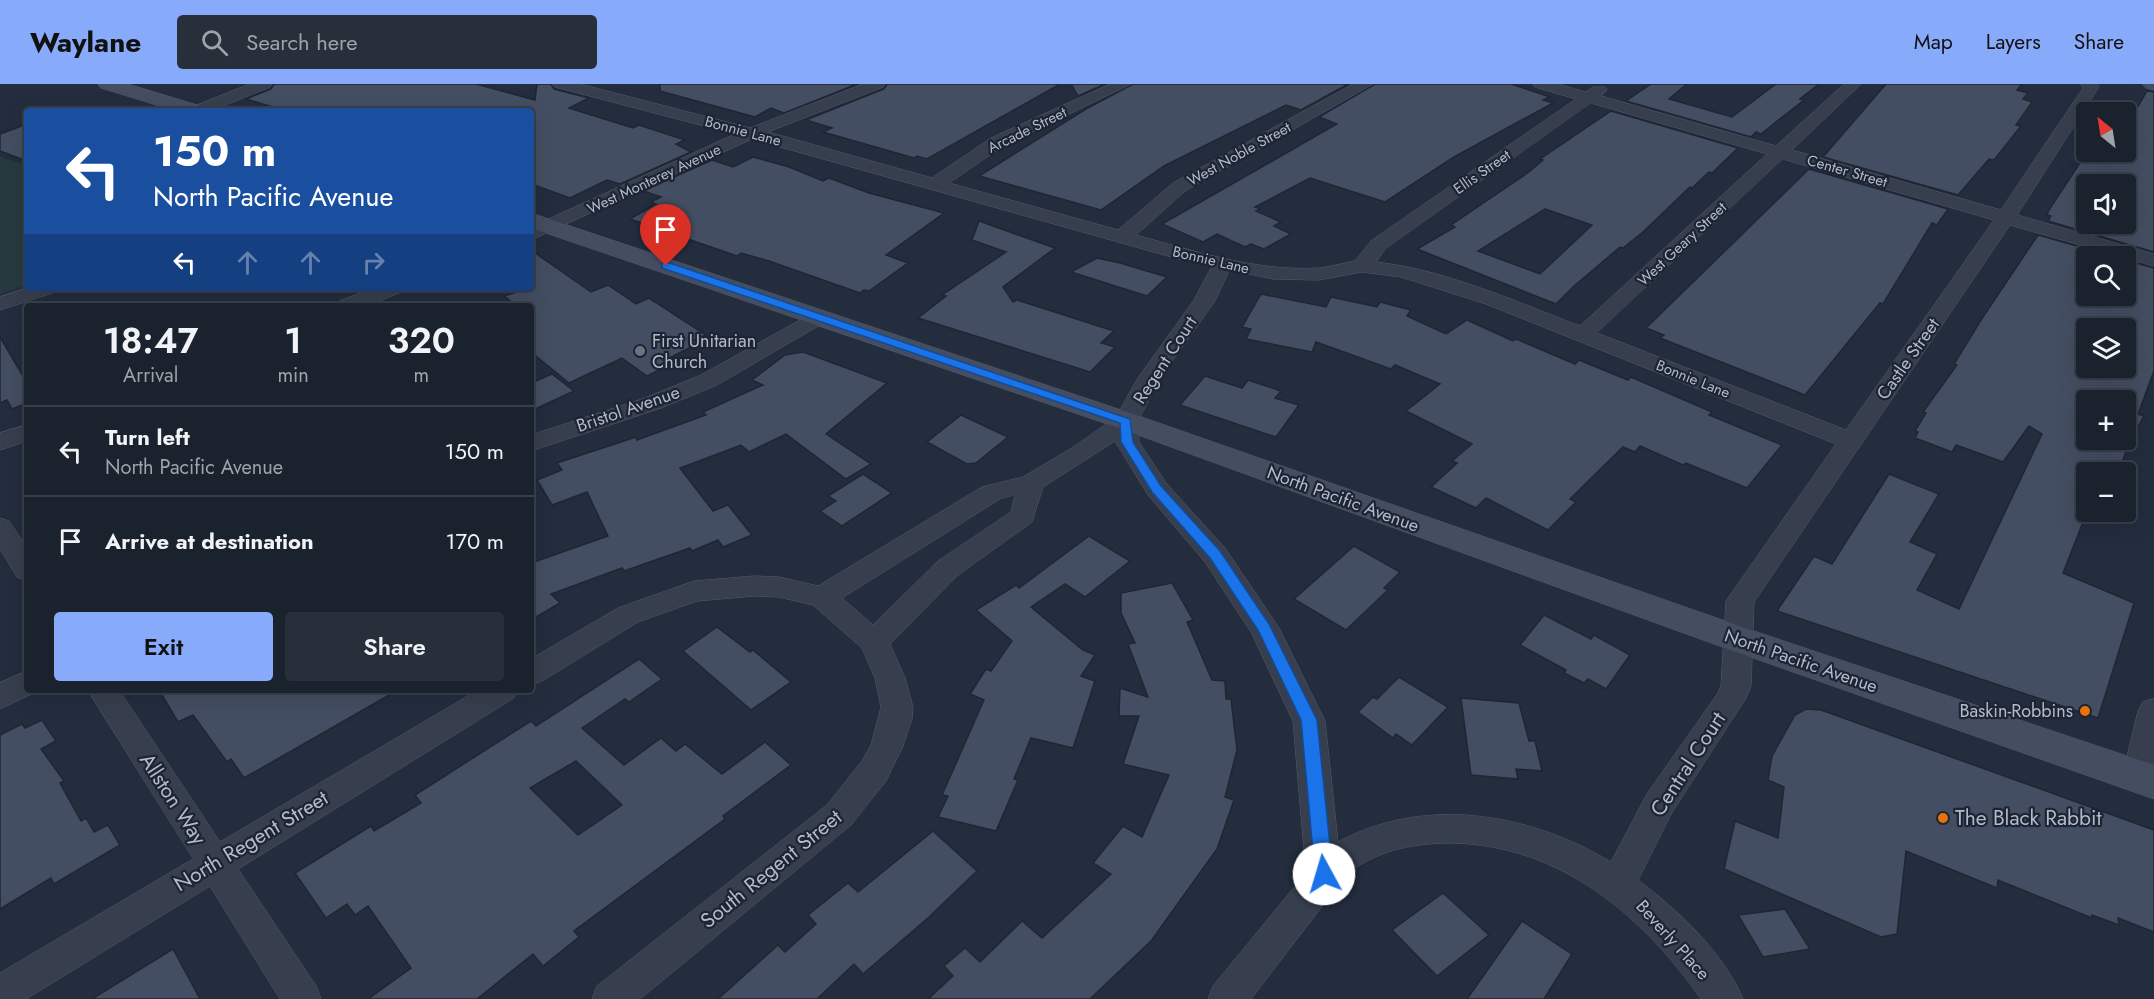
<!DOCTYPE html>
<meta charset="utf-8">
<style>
body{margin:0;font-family:Jost,sans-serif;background:#272f3a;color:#f1f3f6;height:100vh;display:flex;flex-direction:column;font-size:22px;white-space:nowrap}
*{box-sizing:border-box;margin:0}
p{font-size:20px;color:#9fa4aa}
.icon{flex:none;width:33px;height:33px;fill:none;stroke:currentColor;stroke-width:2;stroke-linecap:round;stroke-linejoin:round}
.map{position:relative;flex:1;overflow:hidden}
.drawer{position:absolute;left:24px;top:219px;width:510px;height:390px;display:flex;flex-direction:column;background:#1a222e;border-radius:6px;box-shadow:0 6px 24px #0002,0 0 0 2px #383f4a}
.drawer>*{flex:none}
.top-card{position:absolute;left:24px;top:24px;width:510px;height:183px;border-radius:6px;box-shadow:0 6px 24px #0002,0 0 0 2px #383f4a;background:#1a4fa0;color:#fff;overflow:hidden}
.needle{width:39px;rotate:330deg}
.tools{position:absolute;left:2076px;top:18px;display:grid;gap:12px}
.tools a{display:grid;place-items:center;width:60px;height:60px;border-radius:6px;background:#1a222e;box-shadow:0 6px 24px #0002,0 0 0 2px #383f4a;font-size:30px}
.pin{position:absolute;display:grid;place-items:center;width:51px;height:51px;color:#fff;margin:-62px -26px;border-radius:50% 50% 50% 0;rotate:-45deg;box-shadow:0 0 6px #0007}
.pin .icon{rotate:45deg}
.me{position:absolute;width:66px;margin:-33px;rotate:354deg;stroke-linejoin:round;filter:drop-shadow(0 0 4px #0008)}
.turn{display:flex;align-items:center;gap:21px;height:126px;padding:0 30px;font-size:27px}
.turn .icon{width:78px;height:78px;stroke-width:2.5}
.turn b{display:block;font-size:42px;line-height:51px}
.lanes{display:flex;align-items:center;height:57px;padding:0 30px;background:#0003;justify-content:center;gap:30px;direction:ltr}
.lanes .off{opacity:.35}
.eta{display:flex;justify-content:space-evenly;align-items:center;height:102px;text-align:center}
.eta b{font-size:36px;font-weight:600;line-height:42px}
.primary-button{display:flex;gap:12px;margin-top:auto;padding:12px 30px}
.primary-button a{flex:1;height:69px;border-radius:6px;background:#88aafa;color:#111;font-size:24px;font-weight:600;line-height:69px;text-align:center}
.primary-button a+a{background:#272f3a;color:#f1f3f6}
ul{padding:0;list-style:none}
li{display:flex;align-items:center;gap:18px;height:90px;padding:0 30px;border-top:2px solid #383f4a}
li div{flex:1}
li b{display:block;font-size:22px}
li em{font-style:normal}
header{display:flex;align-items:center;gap:36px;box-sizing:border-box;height:84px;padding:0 30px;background:#88aafa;color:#111}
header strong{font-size:28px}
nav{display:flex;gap:33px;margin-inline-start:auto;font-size:21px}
.search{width:420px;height:54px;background:#272f3a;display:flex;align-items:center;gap:15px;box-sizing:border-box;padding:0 21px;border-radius:6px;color:#9fa4aa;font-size:22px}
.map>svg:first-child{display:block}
.green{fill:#253a3f}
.building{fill:#444e62;stroke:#1f2635;stroke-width:1.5;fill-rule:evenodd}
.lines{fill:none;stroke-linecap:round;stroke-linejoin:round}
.street-casing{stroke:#535a69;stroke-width:1}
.secondary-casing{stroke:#535a69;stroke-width:1}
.street{fill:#373f4e;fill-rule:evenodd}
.secondary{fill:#454d61;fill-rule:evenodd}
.route{fill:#1a73e8;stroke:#114b97;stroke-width:1.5}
.worship-dot{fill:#6b7280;stroke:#1d2433;stroke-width:2}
.food-dot{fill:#e8710a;stroke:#1d2433;stroke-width:2}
.labels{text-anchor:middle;stroke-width:4.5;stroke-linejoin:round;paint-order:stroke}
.far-street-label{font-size:15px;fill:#b3bac9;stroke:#1d2433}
.poi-label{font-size:18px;fill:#b3bac9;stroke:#1d2433;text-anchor:start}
.street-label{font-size:18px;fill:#b3bac9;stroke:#1d2433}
.near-street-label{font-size:21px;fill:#b3bac9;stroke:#1d2433}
.near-poi-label{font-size:21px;fill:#b3bac9;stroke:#1d2433;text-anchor:start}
</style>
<header>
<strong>Waylane</strong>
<div class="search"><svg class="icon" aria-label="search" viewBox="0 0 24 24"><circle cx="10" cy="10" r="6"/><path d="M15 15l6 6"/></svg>Search here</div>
<nav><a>Map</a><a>Layers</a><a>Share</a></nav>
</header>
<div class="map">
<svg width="2154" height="915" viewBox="0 0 2154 915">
<rect width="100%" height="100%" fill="#232d3e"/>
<path class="green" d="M0,72L27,82V201L0,210Z"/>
<g class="building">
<path d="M274,0H476L535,16L537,0H551L554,5L589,14L569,24L633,44L639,41L685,56L676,60L691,68L620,100L607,96L570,114L531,100V27H286L246,15L271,5Z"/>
<path d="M660,0H857L784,29L771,24L755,33L660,7Z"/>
<path d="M887,0H1060L927,75L917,72L914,74L823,48L832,44L806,36L884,5Z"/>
<path d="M1071,0H1105L1078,12Z"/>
<path d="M1133,0H1348L1301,26L1286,21L1164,82L1101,126L979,92L1086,25Z"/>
<path d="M1375,0H1511L1550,13L1543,16L1553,19L1454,73L1385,118L1310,94L1255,123L1260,125L1256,127L1281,138L1274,142L1291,150L1264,165L1251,160L1245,163L1217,150L1203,158L1162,140L1337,40L1319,33Z"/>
<path d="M1651,0H1687L1669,15L1732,33L1776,0H1819L1800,15L1804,16L1761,50L1756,48L1751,53L1626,17Z"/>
<path d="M1886,0H2022L2017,6L2028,9L2023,15L2032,18L2016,41L2021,42L1994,76L1989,75L1958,111L1823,73Z"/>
<path d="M2147,7L2154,8V168L2048,137L2051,132L2047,131L2049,126L2087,68H2126V28H2111L2114,24L2134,29ZM2086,100H2126V140H2086Z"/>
<path d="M1611,27L1738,64L1712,89L1709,88L1692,104L1690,103L1643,148L1623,164L1620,163L1573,203L1556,220L1417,165L1455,143L1451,141L1529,88L1543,76L1540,75ZM1545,125L1592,141L1540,190L1478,167Z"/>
<path d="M27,40V77L0,67V50Z"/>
<path d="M753,73L789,83L823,97L829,94L869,109L944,129L886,171L908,179L869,207L864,206L860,209L769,177L741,169L737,172L630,135L656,120L651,118L661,113L643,107L712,76L733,83Z"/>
<path d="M1809,85L1948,125L1937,141L1932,139L1883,220L1880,219L1805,311L1660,254L1664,251L1646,244Z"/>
<path d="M979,137L1055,164L1003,203L1013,218L1017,216L1114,247L1101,259L1115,263L1090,288L918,234L946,212L942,211L1006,168L972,156Z"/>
<path d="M2038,151L2112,172H2086V212H2126V176L2154,184V287L2138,330L2144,332L2129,358L2119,388H2086L2087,428L2063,489L2134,519L2098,634L1777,527L1814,472L1832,480L1889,390L1939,410L1910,458L1937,470L1917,506L1959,525L2042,350L2029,342L2003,378L1956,361L1952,368L1915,354L1918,348L1915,347L1926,329L1923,328L1957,281L1954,280L1981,236ZM2086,244H2126V284H2086ZM2086,316H2126V356H2086Z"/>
<path d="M531,166L591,208L608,201L636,220L649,214L706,251L694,256L699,259L667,275L674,279L647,292L622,274L569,299L531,268V222H517L504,212L531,204Z"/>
<path d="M1097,174L1120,179L1167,193L1147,212L1071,188Z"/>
<path d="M1261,210L1326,223L1331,213L1377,223L1380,218L1411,226L1407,232L1446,250L1467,236L1513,257L1516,255L1575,280L1579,276L1628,296L1631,293L1712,328L1709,331L1782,361L1747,404L1686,379L1683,381L1640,362L1635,368L1623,363L1570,415L1576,418L1548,446L1486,414L1476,424L1431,403L1455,381L1457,379L1452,377L1472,360L1406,327L1440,300L1395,281L1391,285L1316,258L1312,268L1246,255L1251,245L1242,243Z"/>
<path d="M0,253L27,299V319L12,325L7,316L0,319Z"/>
<path d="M803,268L887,299L826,350L871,380L846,395L786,350L749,368L741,361L680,384L713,427L728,421L752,451L723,463L718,456L692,467L690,464L624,487L622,484L551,510L560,519L531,536V479L608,452L587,408L552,421L537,396L562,386L557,379L636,353L637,356L706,331L703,328L763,301L752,296L785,271Z"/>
<path d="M552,290L574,307L531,327V299Z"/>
<path d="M1205,292L1242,304L1248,296L1281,307L1275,314L1299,321L1276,353L1180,321Z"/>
<path d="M961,331L1008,353L976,379L967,380L927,358Z"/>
<path d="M863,390L892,409L842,442L820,427L836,417L828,412Z"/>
<path d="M2089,428H2123L2116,438Z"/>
<path d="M1089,452L1130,477L1085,513L1065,500L1031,523L1083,566L1095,571L1081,592L1095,597L1073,664L1031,654L1014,695L1018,696L996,747L938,733L948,712L942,711L984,616L970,610L986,585L991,587L1012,557L976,526L1016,501L1019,504Z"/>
<path d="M1354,462L1400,488L1384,504L1388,506L1346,546L1294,515Z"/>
<path d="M1172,499L1193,536L1187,538L1212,596L1225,597L1226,615H1231L1237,666L1225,713L1234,716L1217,765L1151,857L1090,915H928L953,892L944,882L965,864L980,878L1022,837L1042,854L1111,790L1093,779L1123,742L1142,753L1169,691L1123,680L1139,632H1119L1120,604L1148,613L1128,560L1135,559L1121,529V509Z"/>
<path d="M1544,531L1591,555L1594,551L1630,571L1606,605L1588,595L1584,599L1564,589L1566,586L1520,561Z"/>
<path d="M717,543L750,568L753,566L791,598L751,626L683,567Z"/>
<path d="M639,575L662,595L629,618L625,615L582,644L624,681L661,654L676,667L685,660L722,690L765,658L791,681L723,732L725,735L574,847L579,853L543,882L533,870L477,915H368L411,884L368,822L355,831L347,820L326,834L295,789L371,742L374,747L421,719L415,711L531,637L536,642ZM576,677L622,721L578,751L530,704Z"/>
<path d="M1399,593L1448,623L1412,661L1396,650L1393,654L1358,628L1373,613L1377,615Z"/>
<path d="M159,606H398L244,694L231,675L227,678L193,631L178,638Z"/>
<path d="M1461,614L1519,619L1529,657H1535L1542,687L1516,685L1518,695L1471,691Z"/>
<path d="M1806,625L1821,626L2154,746V848L2118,834L2119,841L2092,831V834L1998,796L1997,804L1906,767L1897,850L1881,853L1724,785L1735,737L1778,754L1784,703L1768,696L1772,672L1795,631Z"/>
<path d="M42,636L56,657L41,665L64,697L60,699L81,737L86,734L94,748L108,741L120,761L54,800L51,794L0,825V651L22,640L25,644Z"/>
<path d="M933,747L977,787L929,833L863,890L854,880L817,915H718L778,861L785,868L816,840L808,831L848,799L858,808Z"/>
<path d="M1443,809L1489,851L1437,892L1392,846Z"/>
<path d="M1785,825L1810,865L1763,873L1738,831Z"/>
<path d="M1522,837L1572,870L1544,915H1467Z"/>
<path d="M173,865L200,915H92Z"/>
</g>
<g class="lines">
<g class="street-casing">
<g id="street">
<path d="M250,0H272L270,3L211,27H188L190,24Z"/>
<path d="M553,0H580L750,44L863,0H885L883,3L768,48L932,94L991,54L1110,0H1131L1003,62L949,99L1118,146L1173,99L1353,0H1373L1185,107L1136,151C1194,167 1258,188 1319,184C1331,183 1343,179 1355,177L1371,157L1576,15L1535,3L1533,0H1558L1586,8L1593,3H1605L1607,6L1601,12L1776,62L1844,0H1861L1792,66L2001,126L2083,4L2080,0H2097L2099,3L2017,131L2154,170V182L2010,141L1754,518L1751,602L1746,614L1671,730L1638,796C1678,826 1723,868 1743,915H1701C1642,831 1560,761 1452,759C1416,759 1382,765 1352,786C1341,794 1332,810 1323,821C1299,852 1275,884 1251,915H1208L1213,902L1306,789L1293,637L1251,548L1205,478L1148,411L1115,357L1043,403L1032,438L958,491L890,560L905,594L913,623L912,635L903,662L886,697L851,741L640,915H592L597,902L827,721L862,677L871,661L881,623L875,594L862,564L813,521L779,513L754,512L697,517L638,538L542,597L531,601V575L618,524L694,497L754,492L779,493L818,502L982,403L1023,393L1075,362L1116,333L1138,294L1194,216L1212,182L1175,174L752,55L531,156V143L735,50L555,3ZM1591,19L1767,70L1580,242C1514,217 1446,186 1376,178L1385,165ZM1783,75L1994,136L1846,346L1597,249ZM1230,186L1273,195L1319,196L1362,188L1401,193L1486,220L1836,360L1726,517L1721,602L1718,609L1647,710L1611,778C1529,729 1425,711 1338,758L1325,637L1279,544L1225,464L1166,399L1139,358L1138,337L1160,294L1215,217ZM1015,411L1011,428L938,477L873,541L842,514L1000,415Z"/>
<path d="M27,204H58L55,208L0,226V213Z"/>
<path d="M375,204H404L401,208L367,222H337L340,217Z"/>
<path d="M817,227L825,228L828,233L825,238L717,301L661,324L531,367V351L645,314L701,291Z"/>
<path d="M27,341V357L0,366V349Z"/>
<path d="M0,434L9,437L27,464V496L17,493L0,465Z"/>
<path d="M27,587V606L38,607L0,625V599Z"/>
<path d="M88,606H119L220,758L478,606H518L514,614L238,785L316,902L321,915H280L210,802L26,915H0V889L193,775Z"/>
<path d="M2154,615V694L2150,703L2138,707L2126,703L2122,693L2138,627L2143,618Z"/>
</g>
</g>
<g class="secondary-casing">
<g id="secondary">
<path d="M98,0H128L204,23L207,27H176L101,4Z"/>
<path d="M2143,0H2154V6L2146,4Z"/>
<path d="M531,129L1136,331L1751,546L2154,681V715L1725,564L1116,343L531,144Z"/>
</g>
</g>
<use href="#street" class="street"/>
<use href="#secondary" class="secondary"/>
</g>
<path class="route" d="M662,179H670L1130,335L1133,358L1161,402L1220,467L1269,540L1317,636L1333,790L1330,795L1324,798L1318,795L1315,790L1301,636L1258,546L1210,474L1152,408L1121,358L1120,339L662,184Z"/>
<circle class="worship-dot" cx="640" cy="267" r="6"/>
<g class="food-dot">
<circle cx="2085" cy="627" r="6"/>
<circle cx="1943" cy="734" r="6"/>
</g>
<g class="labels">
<g class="far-street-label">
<text transform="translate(1027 46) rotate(-26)" y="5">Arcade Street</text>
<text transform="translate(743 47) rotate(15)" y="5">Bonnie Lane</text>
<text transform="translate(1239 70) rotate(-29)" y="5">West Noble Street</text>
<text transform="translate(1847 87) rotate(16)" y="5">Center Street</text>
<text transform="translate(1482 88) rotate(-35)" y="5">Ellis Street</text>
<text transform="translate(654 95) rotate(-25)" y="5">West Monterey Avenue</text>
<text transform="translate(1682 160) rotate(-43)" y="5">West Geary Street</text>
<text transform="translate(1211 176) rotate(13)" y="5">Bonnie Lane</text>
<text transform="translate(1693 295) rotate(22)" y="5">Bonnie Lane</text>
</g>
<g class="poi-label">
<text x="652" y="263">First Unitarian<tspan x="652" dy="21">Church</tspan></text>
<text x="2073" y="633" text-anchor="end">Baskin-Robbins</text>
</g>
<g class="street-label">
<text transform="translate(1908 275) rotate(-55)" y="6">Castle Street</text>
<text transform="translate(1165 276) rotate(-57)" y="6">Regent Court</text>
<text transform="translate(628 325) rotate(-19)" y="6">Bristol Avenue</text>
<text transform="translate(1343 415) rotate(20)" y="6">North Pacific Avenue</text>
<text transform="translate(1801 577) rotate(19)" y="6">North Pacific Avenue</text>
<text transform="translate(1673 856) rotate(48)" y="6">Beverly Place</text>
</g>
<g class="near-street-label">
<text transform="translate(1688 680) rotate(-57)" y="7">Central Court</text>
<text transform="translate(173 715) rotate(57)" y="7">Allston Way</text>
<text transform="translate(251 757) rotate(-31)" y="7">North Regent Street</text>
<text transform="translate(771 785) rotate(-39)" y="7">South Regent Street</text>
</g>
<g class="near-poi-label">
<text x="1955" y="741">The Black Rabbit</text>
</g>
</g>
</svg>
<div class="tools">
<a><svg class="needle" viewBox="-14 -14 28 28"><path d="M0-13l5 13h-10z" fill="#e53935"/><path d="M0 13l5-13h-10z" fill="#9fa4aa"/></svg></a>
<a><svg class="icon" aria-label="sound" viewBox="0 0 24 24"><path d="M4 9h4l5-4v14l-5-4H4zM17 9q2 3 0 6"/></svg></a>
<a><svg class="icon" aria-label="search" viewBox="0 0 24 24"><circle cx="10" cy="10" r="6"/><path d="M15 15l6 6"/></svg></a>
<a><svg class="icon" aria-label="layers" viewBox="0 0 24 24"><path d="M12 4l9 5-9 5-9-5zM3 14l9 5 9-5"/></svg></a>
<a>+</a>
<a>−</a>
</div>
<div class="pin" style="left:666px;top:182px;background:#d93025"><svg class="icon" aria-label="arrive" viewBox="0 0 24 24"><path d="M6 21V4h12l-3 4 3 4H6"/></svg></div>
<svg class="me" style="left:1324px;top:790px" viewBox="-20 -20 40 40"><circle r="19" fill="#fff"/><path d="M0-13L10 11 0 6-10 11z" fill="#1a73e8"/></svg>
<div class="top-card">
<div class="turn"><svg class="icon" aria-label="left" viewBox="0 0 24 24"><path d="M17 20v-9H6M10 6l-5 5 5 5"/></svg><div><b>150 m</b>North Pacific Avenue</div></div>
<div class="lanes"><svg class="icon" aria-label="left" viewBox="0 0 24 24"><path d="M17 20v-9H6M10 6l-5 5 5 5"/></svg><svg class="icon off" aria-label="ahead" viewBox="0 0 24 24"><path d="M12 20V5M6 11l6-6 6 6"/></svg><svg class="icon off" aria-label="ahead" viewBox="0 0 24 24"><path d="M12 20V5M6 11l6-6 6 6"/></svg><svg class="icon off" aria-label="right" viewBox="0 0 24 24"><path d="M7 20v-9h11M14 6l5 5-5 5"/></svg></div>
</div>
<section class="drawer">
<div class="eta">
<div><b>18:47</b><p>Arrival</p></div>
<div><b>1</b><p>min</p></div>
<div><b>320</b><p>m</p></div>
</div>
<ul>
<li><svg class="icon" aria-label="left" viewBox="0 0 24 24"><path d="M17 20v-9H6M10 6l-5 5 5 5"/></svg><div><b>Turn left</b><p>North Pacific Avenue</p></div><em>150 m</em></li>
<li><svg class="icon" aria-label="arrive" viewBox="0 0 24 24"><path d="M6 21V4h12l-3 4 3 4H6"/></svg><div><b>Arrive at destination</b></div><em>170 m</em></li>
</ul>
<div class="primary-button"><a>Exit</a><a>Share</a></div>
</section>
</div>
